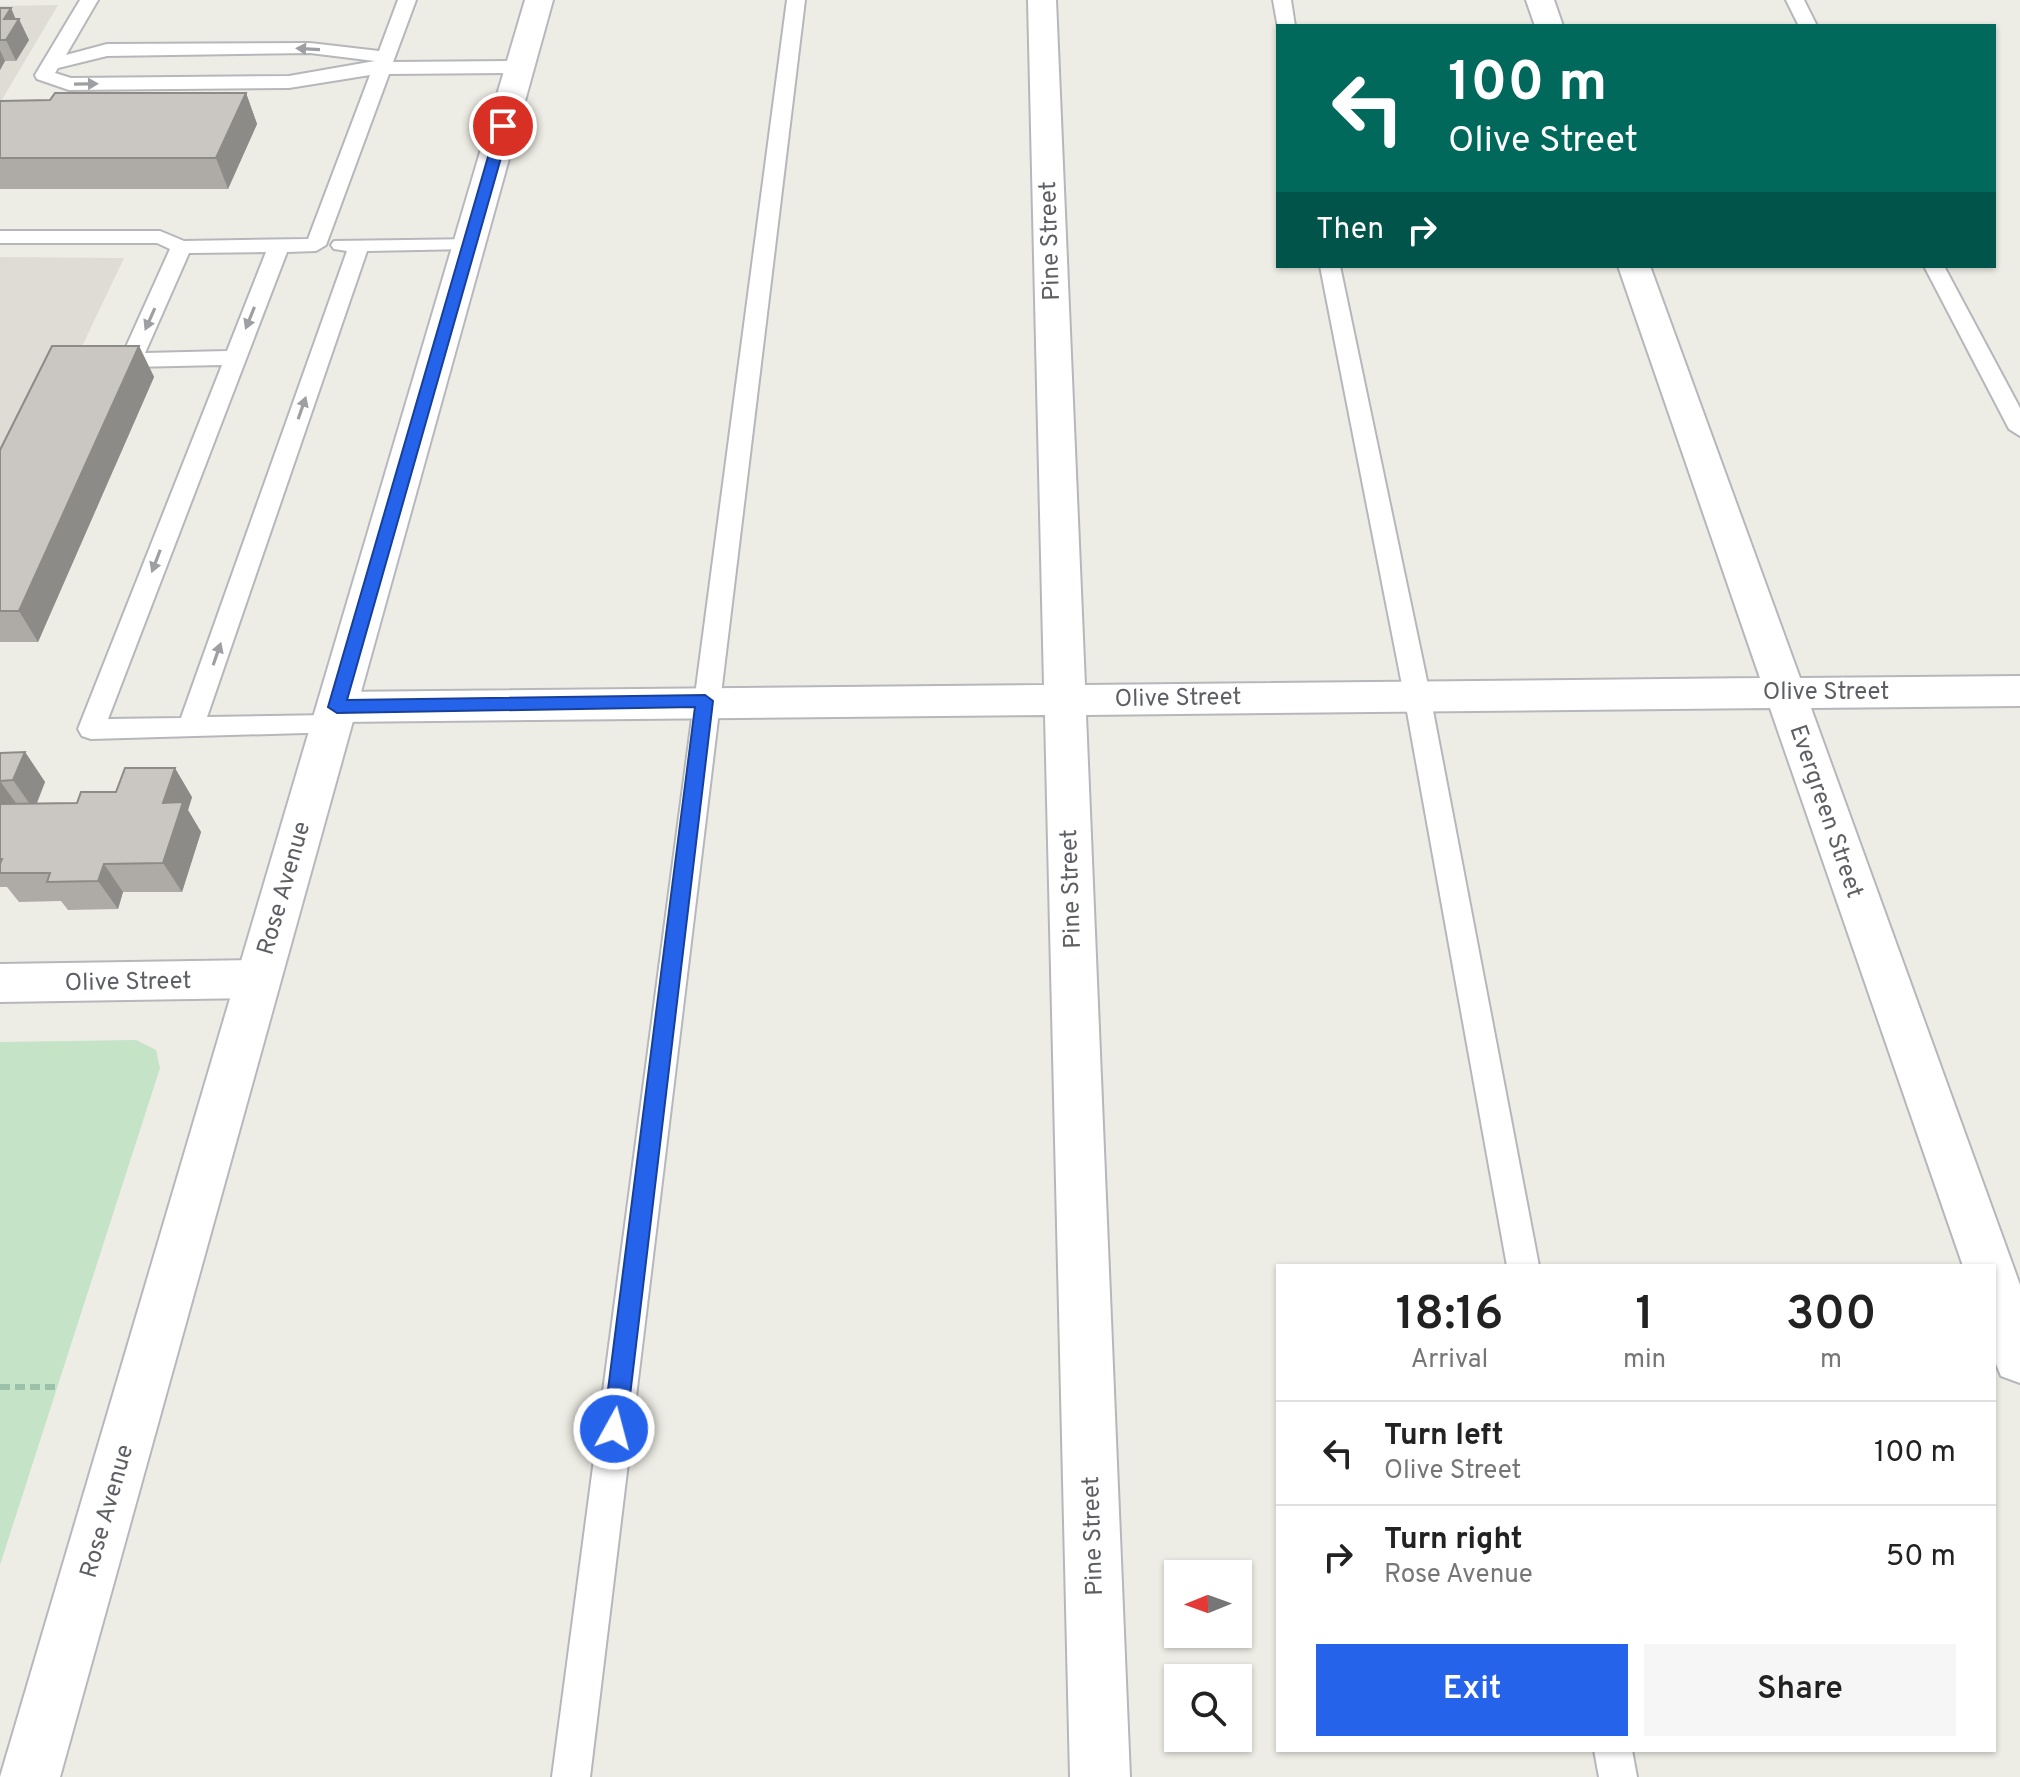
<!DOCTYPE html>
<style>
body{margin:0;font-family:Overpass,sans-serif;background:#f6f6f6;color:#222;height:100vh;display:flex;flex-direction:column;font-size:30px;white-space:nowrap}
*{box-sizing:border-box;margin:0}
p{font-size:26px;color:#767676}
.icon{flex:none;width:44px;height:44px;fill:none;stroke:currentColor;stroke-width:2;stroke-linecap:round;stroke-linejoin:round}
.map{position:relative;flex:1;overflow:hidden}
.panel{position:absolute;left:1276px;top:1264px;width:720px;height:488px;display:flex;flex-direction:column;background:#fff;border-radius:0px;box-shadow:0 2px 6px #0004}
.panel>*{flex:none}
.top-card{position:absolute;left:1276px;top:24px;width:720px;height:244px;border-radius:0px;box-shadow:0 2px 6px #0004;background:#00695c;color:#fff;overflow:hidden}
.needle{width:52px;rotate:269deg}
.tools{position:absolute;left:1164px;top:1560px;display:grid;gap:16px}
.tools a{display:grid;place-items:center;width:88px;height:88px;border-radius:0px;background:#fff;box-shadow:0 2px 6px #0004;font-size:40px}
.pin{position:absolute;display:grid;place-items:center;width:68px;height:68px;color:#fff;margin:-34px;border:4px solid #fff;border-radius:50%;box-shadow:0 2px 8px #0007}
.me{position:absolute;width:88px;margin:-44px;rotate:7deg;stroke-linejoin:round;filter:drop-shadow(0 0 6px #0008)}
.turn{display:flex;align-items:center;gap:28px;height:168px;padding:0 40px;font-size:36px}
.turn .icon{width:104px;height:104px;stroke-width:2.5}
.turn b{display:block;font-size:56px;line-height:68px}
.then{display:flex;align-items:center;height:76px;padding:0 40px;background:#0003;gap:16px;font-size:30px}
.eta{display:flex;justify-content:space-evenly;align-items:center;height:136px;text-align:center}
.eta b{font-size:48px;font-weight:600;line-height:56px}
.action{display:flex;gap:16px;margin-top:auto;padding:16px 40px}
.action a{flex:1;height:92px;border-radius:0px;background:#2563eb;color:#fff;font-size:32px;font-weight:600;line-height:92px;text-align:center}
.action a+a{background:#f6f6f6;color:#222}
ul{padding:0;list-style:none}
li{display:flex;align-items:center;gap:24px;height:104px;padding:0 40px;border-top:2px solid #e0e0e0}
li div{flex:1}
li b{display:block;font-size:30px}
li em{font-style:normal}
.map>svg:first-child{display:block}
.education{fill:#dedcd4}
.green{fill:#c4e3c7}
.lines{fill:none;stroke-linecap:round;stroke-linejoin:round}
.lane-casing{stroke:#b5b7bb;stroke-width:4}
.street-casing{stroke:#b5b7bb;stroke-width:4}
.secondary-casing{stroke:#b7b8be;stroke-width:4}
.path{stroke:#9cc1ab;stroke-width:6;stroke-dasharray:10 5;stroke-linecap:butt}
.lane{fill:#fff;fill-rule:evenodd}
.street{fill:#fff;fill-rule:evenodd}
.secondary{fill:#fff;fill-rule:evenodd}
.wall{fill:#aeaba7}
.shaded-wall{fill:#8d8b88}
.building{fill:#cac7c2;stroke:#8d8b88;stroke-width:2}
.oneway{fill:#9e9fa2}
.route{fill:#2563eb;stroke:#184099;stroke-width:2}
.labels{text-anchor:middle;stroke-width:6;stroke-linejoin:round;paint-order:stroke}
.street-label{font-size:24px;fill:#5d5f64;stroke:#fff}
</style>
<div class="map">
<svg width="2020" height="1777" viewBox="0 0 2020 1777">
<rect width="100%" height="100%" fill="#eeede5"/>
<g class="education">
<path d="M58,5L0,103V6Z"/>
<path d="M0,257L124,258L0,519Z"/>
</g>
<path class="green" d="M136,1040L156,1050L160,1068L0,1565V1042Z"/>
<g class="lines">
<g class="lane-casing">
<g id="lane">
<path d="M80,0H98L66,55L107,44L310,43L379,51L398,0H416L393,62L520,61L529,67L520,73L389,74L326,245L316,251L287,252L108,719L181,718L347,251L334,249L331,245L334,241L477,239L480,243L470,249L367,251L207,717L331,715L340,718L344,725L340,732L91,739L82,736L78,729L222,365L131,367L120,360L170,249L157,243H0V231H160L184,241L308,239L370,75L289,88L69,90L37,79L35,75ZM310,53L375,61L289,76L71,78L55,73L58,68L107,56ZM266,252L227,351L145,353L189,253Z"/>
<path d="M787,0H805L590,1777H552Z"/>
<path d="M1273,0H1291L1295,26L1278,28Z"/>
<path d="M1786,0H1804L1817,26H1799Z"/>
<path d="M1320,266H1340L1430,695L1539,1266H1507L1404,695Z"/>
<path d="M1924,266H1944L2020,408V436L2009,429Z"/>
<path d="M1594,1750H1632L1637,1777H1599Z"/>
</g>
</g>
<g class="street-casing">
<g id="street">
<path d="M1028,0H1056L1085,685L1760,678L1618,266H1650L1800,678L2020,676V706L1811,708L2020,1285V1383L2001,1376L1994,1359V1266H1963L1770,708L1086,715L1130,1777H1070L1045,715L337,722L323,718L317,707L323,696L337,692L1044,685Z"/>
<path d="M1526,0H1554L1563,26H1535Z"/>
<path d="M257,960L273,965L280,979L273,993L257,998L0,1002V964Z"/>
</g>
</g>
<g class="secondary-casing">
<path id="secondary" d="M525,0H553L60,1777H0Z"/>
</g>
<path class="path" d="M0,1387H57"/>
<use href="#lane" class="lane"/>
<use href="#street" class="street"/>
<use href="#secondary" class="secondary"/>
</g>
<g class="wall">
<path d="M0,8H11L15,19L29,40L16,61H5L0,70Z"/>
<path d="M246,93L257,124L228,189H0V101L50,100Z"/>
<path d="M139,346L154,377L38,642H0V450Z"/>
<path d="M25,752L45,782L37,803H77L192,797L188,810L201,832L182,892H123L118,909L68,910L61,901L19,902L7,887H0V753Z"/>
</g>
<g class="shaded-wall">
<path d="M11,8L17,22L19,19L29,40L16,61L6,40L4,19Z"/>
<path d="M0,50L5,61L0,70Z"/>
<path d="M246,93L257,124L228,189L216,158Z"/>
<path d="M139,346L154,377L38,642L19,611Z"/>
<path d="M25,752L45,782L34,810L13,780Z"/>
<path d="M175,768L192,797L188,810L201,832L182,892L163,863V803Z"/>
<path d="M0,781L21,810L0,818Z"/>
<path d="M104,864L123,892L118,909L98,881Z"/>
</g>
<g class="building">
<path d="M0,8H11L4,19H19L6,40H0Z"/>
<path d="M55,93H246L216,158H0V101L50,100Z"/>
<path d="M52,346H139L19,611H0V450Z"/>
<path d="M25,752L13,780L0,781V753Z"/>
<path d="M125,768H175L163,803L183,802L163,863L104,864L98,881L47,882L50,873H0V864L2,859H0V804L77,803L81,792H116Z"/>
</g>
<defs><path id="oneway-solid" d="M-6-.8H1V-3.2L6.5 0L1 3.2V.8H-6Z" transform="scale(2)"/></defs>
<g class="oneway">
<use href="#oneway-solid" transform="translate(308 49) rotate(-177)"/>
<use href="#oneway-solid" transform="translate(86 84) rotate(-1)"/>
<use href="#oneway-solid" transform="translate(250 318) rotate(112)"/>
<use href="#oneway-solid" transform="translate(150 319) rotate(114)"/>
<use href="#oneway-solid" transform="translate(302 408) rotate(-71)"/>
<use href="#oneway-solid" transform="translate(156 561) rotate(111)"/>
<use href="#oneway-solid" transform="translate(217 654) rotate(-71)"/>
</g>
<path class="route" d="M503,122L510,126L347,700L705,695L713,701L626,1429L622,1437L614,1440L607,1437L603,1429L695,707L337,713L328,707L497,126Z"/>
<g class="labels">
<g class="street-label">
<text transform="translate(1049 241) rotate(-92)" y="8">Pine Street</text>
<text x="1826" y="699">Olive Street</text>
<text transform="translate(1178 697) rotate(-1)" y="8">Olive Street</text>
<text transform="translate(1827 811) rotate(71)" y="8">Evergreen Street</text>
<text transform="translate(283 888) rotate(-74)" y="8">Rose Avenue</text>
<text transform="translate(1070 889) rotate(-92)" y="8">Pine Street</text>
<text transform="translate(128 981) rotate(-1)" y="8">Olive Street</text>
<text transform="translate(106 1511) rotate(-74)" y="8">Rose Avenue</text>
<text transform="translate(1092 1536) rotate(-92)" y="8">Pine Street</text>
</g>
</g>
</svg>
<div class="tools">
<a><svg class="needle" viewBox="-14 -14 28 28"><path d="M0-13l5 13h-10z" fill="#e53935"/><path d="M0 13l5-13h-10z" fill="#767676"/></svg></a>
<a><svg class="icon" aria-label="search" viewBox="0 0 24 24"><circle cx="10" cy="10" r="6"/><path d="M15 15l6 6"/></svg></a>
</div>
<div class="pin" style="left:503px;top:126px;background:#d93025"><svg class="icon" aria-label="arrive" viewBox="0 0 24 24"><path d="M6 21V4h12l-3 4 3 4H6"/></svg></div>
<svg class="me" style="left:614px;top:1429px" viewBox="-20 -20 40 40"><circle r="17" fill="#2563eb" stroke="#fff" stroke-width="3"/><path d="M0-11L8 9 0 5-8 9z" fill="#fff"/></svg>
<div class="top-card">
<div class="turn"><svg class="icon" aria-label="left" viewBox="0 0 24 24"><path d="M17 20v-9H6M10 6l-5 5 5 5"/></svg><div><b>100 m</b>Olive Street</div></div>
<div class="then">Then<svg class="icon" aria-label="right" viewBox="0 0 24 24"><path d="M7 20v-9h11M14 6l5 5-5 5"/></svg></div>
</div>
<section class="panel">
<div class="eta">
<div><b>18:16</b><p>Arrival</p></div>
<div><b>1</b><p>min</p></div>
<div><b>300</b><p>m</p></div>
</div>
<ul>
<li><svg class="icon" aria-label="left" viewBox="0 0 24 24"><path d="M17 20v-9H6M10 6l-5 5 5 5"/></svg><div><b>Turn left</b><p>Olive Street</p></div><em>100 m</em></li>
<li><svg class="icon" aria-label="right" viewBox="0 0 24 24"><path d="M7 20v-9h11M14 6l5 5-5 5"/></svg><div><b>Turn right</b><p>Rose Avenue</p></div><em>50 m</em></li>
</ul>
<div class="action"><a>Exit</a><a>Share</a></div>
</section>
</div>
